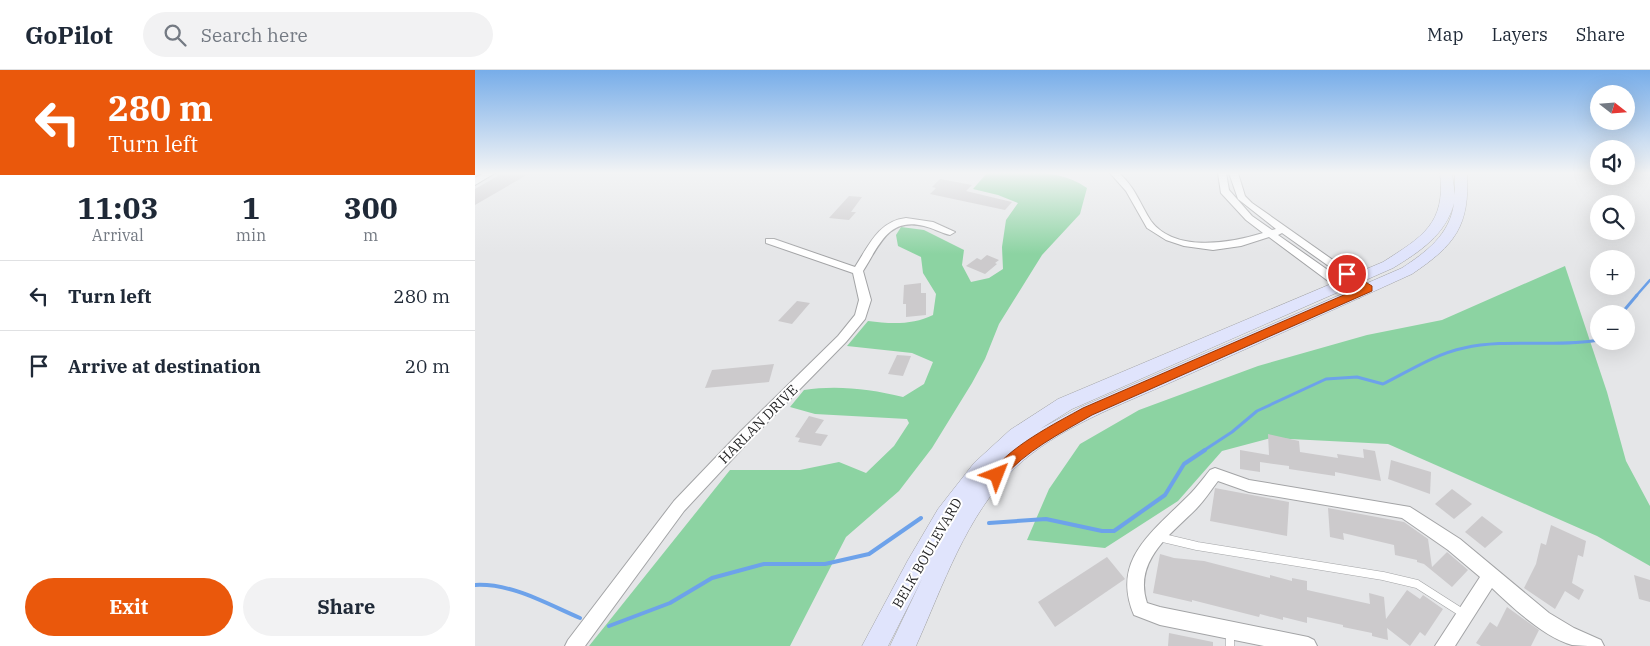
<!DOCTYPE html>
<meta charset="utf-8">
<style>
body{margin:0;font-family:"IBM Plex Serif",serif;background:#f2f2f3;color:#1f2937;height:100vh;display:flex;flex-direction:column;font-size:19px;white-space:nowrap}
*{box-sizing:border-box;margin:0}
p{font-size:16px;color:#747a83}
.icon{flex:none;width:28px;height:28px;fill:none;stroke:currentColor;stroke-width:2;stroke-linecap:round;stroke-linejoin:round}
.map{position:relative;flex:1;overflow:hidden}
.panel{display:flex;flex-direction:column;background:#fff;width:475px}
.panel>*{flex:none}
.hud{background:#ea580c;color:#fff;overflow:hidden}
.needle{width:32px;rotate:107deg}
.fabs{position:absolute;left:1115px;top:15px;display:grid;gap:10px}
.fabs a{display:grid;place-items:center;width:45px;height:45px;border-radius:50%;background:#fff;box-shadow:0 5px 20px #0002;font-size:25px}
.pin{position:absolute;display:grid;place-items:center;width:42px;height:42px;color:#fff;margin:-21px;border:2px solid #fff;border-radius:50%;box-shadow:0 1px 5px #0007}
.me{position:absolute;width:55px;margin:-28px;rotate:45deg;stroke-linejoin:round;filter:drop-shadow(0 0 4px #0008)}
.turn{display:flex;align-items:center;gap:18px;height:105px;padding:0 25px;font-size:22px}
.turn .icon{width:65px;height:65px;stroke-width:2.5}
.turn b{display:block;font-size:35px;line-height:42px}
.eta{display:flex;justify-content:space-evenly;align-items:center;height:85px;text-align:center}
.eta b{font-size:30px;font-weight:800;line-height:35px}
.button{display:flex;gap:10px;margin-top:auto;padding:10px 25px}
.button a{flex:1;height:58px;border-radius:30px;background:#ea580c;color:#fff;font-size:20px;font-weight:800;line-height:58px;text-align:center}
.button a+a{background:#f2f2f3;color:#1f2937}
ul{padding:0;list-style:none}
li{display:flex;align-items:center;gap:15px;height:70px;padding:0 25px;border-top:1px solid #e0e1e3}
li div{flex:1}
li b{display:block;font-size:19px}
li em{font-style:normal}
header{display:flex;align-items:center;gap:30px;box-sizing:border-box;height:70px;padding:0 25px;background:#fff;border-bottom:1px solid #e0e1e3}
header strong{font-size:24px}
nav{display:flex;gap:28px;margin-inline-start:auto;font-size:18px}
.search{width:350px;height:45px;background:#f2f2f3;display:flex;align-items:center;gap:12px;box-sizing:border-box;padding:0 18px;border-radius:28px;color:#747a83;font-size:19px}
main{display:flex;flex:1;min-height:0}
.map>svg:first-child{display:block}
.green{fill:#8cd3a2}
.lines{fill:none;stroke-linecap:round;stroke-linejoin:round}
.stream-far2{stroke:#6da2ea;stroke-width:2.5}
.stream-far1{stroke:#6da2ea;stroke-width:3}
.stream{stroke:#6da2ea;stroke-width:4}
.building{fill:#cccacc}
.lane-casing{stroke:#a3a4a6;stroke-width:9}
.street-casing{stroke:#a3a4a6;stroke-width:2}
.secondary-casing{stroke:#a3a4a6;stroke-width:1}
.lane{stroke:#fff;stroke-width:8}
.street{fill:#fff;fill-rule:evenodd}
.secondary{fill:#e0e4fc;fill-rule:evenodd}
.route{fill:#ea580c;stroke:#983908}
.labels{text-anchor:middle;stroke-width:4;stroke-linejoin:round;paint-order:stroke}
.street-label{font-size:14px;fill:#1f1f20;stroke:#fff}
</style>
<header>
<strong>GoPilot</strong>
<div class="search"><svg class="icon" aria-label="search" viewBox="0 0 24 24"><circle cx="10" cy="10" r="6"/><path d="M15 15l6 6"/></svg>Search here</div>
<nav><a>Map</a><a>Layers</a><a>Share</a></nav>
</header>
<main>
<section class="panel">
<div class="hud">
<div class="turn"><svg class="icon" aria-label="left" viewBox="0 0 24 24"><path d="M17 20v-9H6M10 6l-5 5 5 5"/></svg><div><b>280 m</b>Turn left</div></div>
</div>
<div class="eta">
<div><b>11:03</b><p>Arrival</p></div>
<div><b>1</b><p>min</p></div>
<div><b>300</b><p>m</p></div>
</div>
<ul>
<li><svg class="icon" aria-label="left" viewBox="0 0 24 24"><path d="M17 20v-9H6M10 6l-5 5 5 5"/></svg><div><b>Turn left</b></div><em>280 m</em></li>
<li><svg class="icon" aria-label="arrive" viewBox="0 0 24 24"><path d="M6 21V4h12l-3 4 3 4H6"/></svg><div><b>Arrive at destination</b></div><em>20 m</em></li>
</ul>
<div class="button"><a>Exit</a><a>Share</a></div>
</section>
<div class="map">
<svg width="1175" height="576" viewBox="0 0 1175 576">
<rect width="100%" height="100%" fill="#e5e6e8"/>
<g class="green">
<path d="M512,103C547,103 583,97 612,118L605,144L567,185L524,254L510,289L497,313L457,378L424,421L371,467L315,576H114L255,400H325L364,392L391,403L419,376L434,353L432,349L340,344L315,337L329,320C362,315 395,319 428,327L449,314L458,292L437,283L372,276L393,251C416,254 438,255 458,245L461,224L448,203L446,187L423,176L421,165L426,157L449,160L489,180L487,195L496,212L514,208L528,199L527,177L531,150L543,133L523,125L498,119Z"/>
<path d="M1090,196L1132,322L1151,391L1175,436V496L1122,466L913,374L796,368L747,381L703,431L630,478L552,470L574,419L605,374L664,340L783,296L892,265L967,250Z"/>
</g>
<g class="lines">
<path class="stream-far2" d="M1161,226L1175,210"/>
<g class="stream-far1">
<path d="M1146,244L1162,225"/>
<path d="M728,381L757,362L782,341L851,309L882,307L908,314C934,301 960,284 989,278C1033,268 1079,278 1124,270"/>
</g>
<g class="stream">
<path d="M514,453L571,449L627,461H639L690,425L709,394L730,380"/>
<path d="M0,515C37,513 72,534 105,548"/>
<path d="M134,556L195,533L237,508L289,494H350L394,484L446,448"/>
</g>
</g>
<g class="building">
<path d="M28,103H55L0,135V119Z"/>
<path d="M465,109L497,115L491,121L537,132L530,140L455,124L461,118L457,117Z"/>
<path d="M374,126L387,127L376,142H381L374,150L354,148Z"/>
<path d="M512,185L524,190L520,193L522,194L510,204L491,196L502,188L506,190Z"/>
<path d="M446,213V223H451V245L431,247V234H428L429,215Z"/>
<path d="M322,231L335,233L317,254L303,251Z"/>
<path d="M422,285L436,286L428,306L413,304Z"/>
<path d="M299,294L294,312L230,318L237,300Z"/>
<path d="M334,346L349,350L340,363L353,365L346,376L323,372L325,368L320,367Z"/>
<path d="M793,364L824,371L825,382L863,388L862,384L889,388L888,379L900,381L906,411L860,402V406L814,399V396L785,392V402L765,399V380L794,385Z"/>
<path d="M916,390L956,402L955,424L913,409Z"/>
<path d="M740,418L814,432L812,466L735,451Z"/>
<path d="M977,419L997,434L979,449L960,434Z"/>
<path d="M853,438L929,452L953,469L957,497L972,482L993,500L977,517L949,494L942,492V490L920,485L919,475L868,463L869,470L855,467Z"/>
<path d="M1007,446L1028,462L1010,478L990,462Z"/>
<path d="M1076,455L1111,471L1108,487L1103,485L1097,513L1109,520L1104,530L1090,521L1080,539L1049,518L1061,494L1066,473L1071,475Z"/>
<path d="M685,484L699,488L729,491L795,508V505L817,511V508L832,511V520L895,534L894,523L909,527L911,549L932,520L945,529L948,525L968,539L950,566L945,562L935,576L912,558L913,570L897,566V563L868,557V555L832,547V553L808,547V550L785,544L784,547L717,530V532L678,523Z"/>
<path d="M632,487L650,509L580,557L563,532Z"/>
<path d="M1159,505L1175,510V532L1164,529Z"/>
<path d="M1032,537L1064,560L1056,576H1006L1001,573L1015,552L1022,557Z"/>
<path d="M694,563L738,572V576H693Z"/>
</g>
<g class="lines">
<g class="lane-casing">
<g id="lane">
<path d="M684,467L722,476L908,506L942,514L989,544"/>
<path d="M755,562V576"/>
</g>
</g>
<g class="street-casing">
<g id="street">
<path d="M9,103H20L0,115V108Z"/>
<path d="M635,103H644C660,117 665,134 676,151C700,183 756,173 788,163L771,150L746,123L743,103H751L754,120L777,146L797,160L801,159L763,129L754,103H763L770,126L777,133L899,219L893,223L889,221L807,163L803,165L884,222L886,225L884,228H876L794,167L766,176L738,180L709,176L691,170L672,158L651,121Z"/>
<path d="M431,148L458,152L480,162L475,165C466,163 458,158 449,156C413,147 404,176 388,201L396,230L390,249L371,272L276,369L209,441L110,576H90L93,570L199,431L266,361L363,266L380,245L384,230L378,203L291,173V169H299L380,197C394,175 404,151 431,148Z"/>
<path d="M740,398L774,410L935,437L985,469L1074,543L1099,558L1126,570L1129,576C1119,576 1107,576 1097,575C1069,567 1038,538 1017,518L980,576H960L1005,507L973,480L927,448L774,422L743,411C736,420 729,431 721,439C695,465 658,491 672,533L685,537L833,567L839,570L842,576H789L685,555L659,545C636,491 676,463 710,429C719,421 727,410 735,400Z"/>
</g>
</g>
<g class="secondary-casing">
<path id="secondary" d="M965,103H977L980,125V103H992C995,156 980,175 937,204C858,240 778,276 699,311C646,335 583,357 540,398C491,445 468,516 441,576H415L447,509L413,576H387L433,490L463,439L499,393L535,360L583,329L908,192C947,167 971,154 965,103ZM979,133C975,165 951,182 927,198L606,337L565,359L597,339L918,198C944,182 971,165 979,133Z"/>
</g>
<use href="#lane" class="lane"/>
<use href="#street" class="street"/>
<use href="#secondary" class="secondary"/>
</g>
<linearGradient id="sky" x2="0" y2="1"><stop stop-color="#77ade9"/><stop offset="0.56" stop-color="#f3f4f5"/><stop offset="1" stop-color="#f3f4f5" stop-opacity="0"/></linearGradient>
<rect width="1175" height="184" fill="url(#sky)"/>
<path class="route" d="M872,201L897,216V221L617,345C586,363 550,381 527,409H518L516,405C529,379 583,352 608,338L885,218L868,206L867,204Z"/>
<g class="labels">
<g class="street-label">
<text transform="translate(283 354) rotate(-45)" y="5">HARLAN DRIVE</text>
<text transform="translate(452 483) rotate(-60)" y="5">BELK BOULEVARD</text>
</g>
</g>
</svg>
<div class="fabs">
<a><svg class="needle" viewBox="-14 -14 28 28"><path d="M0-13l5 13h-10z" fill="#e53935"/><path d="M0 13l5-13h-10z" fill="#747a83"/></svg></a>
<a><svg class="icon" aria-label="sound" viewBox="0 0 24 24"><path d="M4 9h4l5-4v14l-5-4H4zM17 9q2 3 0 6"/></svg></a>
<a><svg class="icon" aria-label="search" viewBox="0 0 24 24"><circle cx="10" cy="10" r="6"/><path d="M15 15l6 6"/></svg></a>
<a>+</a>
<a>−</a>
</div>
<div class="pin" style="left:872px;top:204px;background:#d93025"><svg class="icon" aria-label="arrive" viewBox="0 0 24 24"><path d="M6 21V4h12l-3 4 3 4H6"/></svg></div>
<svg class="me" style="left:522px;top:405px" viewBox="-20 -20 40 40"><path d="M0-17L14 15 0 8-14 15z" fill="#ea580c" stroke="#fff" stroke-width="4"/></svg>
</div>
</main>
